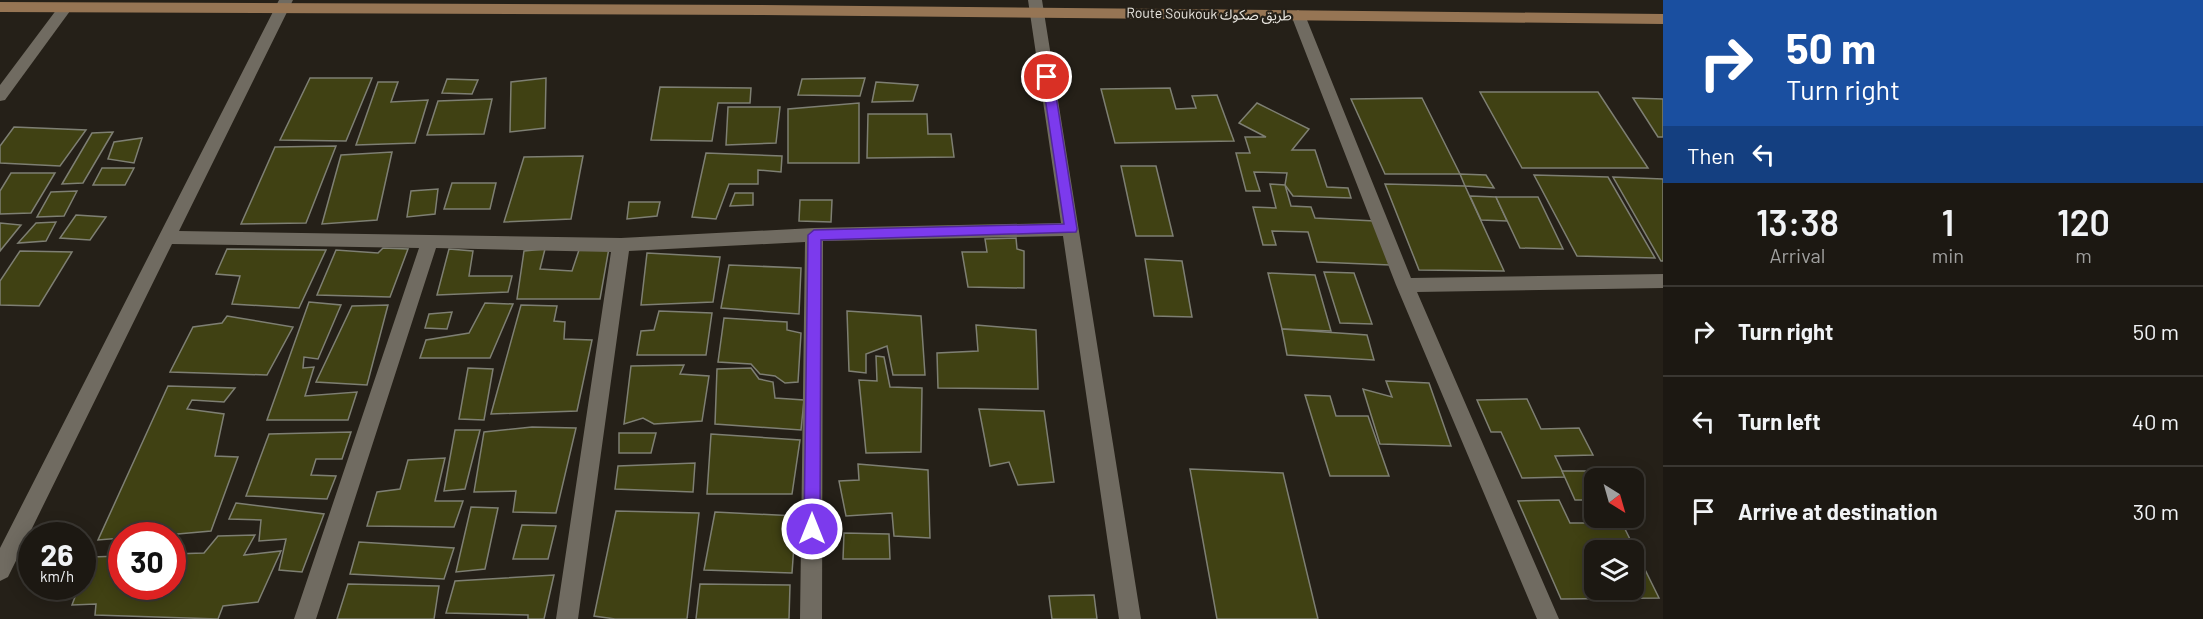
<!DOCTYPE html>
<meta charset="utf-8">
<style>
body{margin:0;font-family:Barlow,"Noto Sans Arabic",sans-serif;background:#292520;color:#f1f3f6;height:100vh;display:flex;flex-direction:column;font-size:22px;white-space:nowrap}
*{box-sizing:border-box;margin:0}
p{font-size:20px;color:#a0a09f}
.icon{flex:none;width:33px;height:33px;fill:none;stroke:currentColor;stroke-width:2;stroke-linecap:round;stroke-linejoin:round}
.map{position:relative;flex:1;overflow:hidden}
.details{display:flex;flex-direction:column;background:#1c1812;width:540px}
.details>*{flex:none}
.guide{background:#1a4fa0;color:#fff;overflow:hidden}
.needle{width:39px;rotate:143deg}
.buttons{position:absolute;left:1584px;top:468px;display:grid;gap:12px}
.buttons a{display:grid;place-items:center;width:60px;height:60px;border-radius:12px;background:#1c1812;box-shadow:0 3px 15px #0003,0 0 0 2px #3a3732;font-size:30px}
.speed{position:absolute;left:18px;top:522px;display:flex;gap:12px;font-size:30px;font-weight:700;text-align:center}
.speed>*{display:grid;place-content:center;width:78px;height:78px;border-radius:50%;background:#1c1812;box-shadow:0 3px 15px #0003,0 0 0 2px #3a3732;line-height:1}
.speed small{font-size:15px;font-weight:400}
.speed .limit{border:9px solid #d22;background:#fff;color:#111}
.pin{position:absolute;display:grid;place-items:center;width:51px;height:51px;color:#fff;margin:-26px;border:3px solid #fff;border-radius:50%;box-shadow:0 2px 6px #0007}
.me{position:absolute;width:66px;margin:-33px;rotate:0deg;stroke-linejoin:round;filter:drop-shadow(0 0 4px #0008)}
.turn{display:flex;align-items:center;gap:21px;height:126px;padding:0 24px;font-size:27px}
.turn .icon{width:78px;height:78px;stroke-width:2.5}
.turn b{display:block;font-size:42px;line-height:51px}
.then{display:flex;align-items:center;height:57px;padding:0 24px;background:#0003;gap:12px;font-size:22px}
.eta{display:flex;justify-content:space-evenly;align-items:center;height:102px;text-align:center}
.eta b{font-size:36px;font-weight:600;line-height:42px}
ul{padding:0;list-style:none}
li{display:flex;align-items:center;gap:18px;height:90px;padding:0 24px;border-top:2px solid #3a3732}
li div{flex:1}
li b{display:block;font-size:22px}
li em{font-style:normal}
main{display:flex;flex:1;min-height:0}
.map>svg:first-child{display:block}
.building{fill:#404113;stroke:#7e7f73;stroke-width:1.5;fill-rule:evenodd}
.lines{fill:none;stroke-linecap:round;stroke-linejoin:round}
.street{fill:#706b61;fill-rule:evenodd}
.secondary{fill:#967554;fill-rule:evenodd}
.route{fill:#7c3aed;stroke:#51269a;stroke-width:1.5}
.labels{text-anchor:middle;stroke-width:4.5;stroke-linejoin:round;paint-order:stroke}
.far-street-label{font-size:14px;fill:#eae7e1;stroke:#252018}
</style>
<main>
<div class="map">
<svg width="1663" height="619" viewBox="0 0 1663 619">
<rect width="100%" height="100%" fill="#252018"/>
<g class="building">
<path d="M310,78H372L346,141L280,140Z"/>
<path d="M546,78L545,128L510,132L511,82Z"/>
<path d="M865,78L860,96L798,95L802,79Z"/>
<path d="M447,79L478,80L472,94L442,93Z"/>
<path d="M378,82H398L391,102L428,100L415,143L356,145Z"/>
<path d="M876,82L918,85L913,101L872,102Z"/>
<path d="M660,87L751,88L750,103H718L712,141L651,140Z"/>
<path d="M1170,88L1176,109L1196,108L1192,96L1217,95L1234,141L1115,143L1101,89Z"/>
<path d="M1480,92H1598L1648,168H1522Z"/>
<path d="M1422,98L1460,174H1385L1351,99Z"/>
<path d="M1633,98L1663,99V137H1658Z"/>
<path d="M492,99L484,134L427,135L438,101Z"/>
<path d="M859,103V163H788V109Z"/>
<path d="M1257,103L1309,129L1292,150H1315L1327,187L1348,188L1351,198L1293,196L1285,185L1287,173L1254,172L1260,191H1246L1236,153H1250L1245,137H1266L1239,123Z"/>
<path d="M728,107H780L776,143L726,145Z"/>
<path d="M868,114H927L928,134H951L954,157L867,158Z"/>
<path d="M14,127L86,130L60,166L0,163V146Z"/>
<path d="M113,132L83,183L62,184L92,133Z"/>
<path d="M142,138L134,163L108,159L114,142Z"/>
<path d="M336,146L306,223L241,224L275,147Z"/>
<path d="M392,152L377,220L322,224L341,155Z"/>
<path d="M706,153L782,156L781,172L758,170V184H729L716,219L692,217Z"/>
<path d="M583,156L571,219L504,222L524,157Z"/>
<path d="M1121,166H1156L1173,236H1136Z"/>
<path d="M102,168H134L125,185H93Z"/>
<path d="M11,173H55L31,213L0,214V191Z"/>
<path d="M1460,174L1486,175L1494,188L1465,186Z"/>
<path d="M1534,175L1608,177L1655,258L1577,256Z"/>
<path d="M1613,177L1663,179V261H1661Z"/>
<path d="M452,183H496L490,209H444Z"/>
<path d="M1270,184L1285,185L1291,206L1311,207L1315,218L1375,221L1390,265L1317,262L1308,232L1272,231L1276,245H1263L1253,207L1276,208Z"/>
<path d="M1385,184L1465,186L1504,271L1419,270Z"/>
<path d="M438,189L435,214L407,217L411,191Z"/>
<path d="M77,191L64,216L37,217L51,192Z"/>
<path d="M735,193H753V205L730,206Z"/>
<path d="M1470,196L1496,197L1507,221L1481,220Z"/>
<path d="M1496,197H1538L1563,249L1520,248Z"/>
<path d="M800,200H832L831,222L799,221Z"/>
<path d="M629,202H660L657,216L627,219Z"/>
<path d="M76,215L106,217L90,240L60,238Z"/>
<path d="M56,222L46,241L18,243L36,223Z"/>
<path d="M0,223L21,225L0,251Z"/>
<path d="M1016,238L1017,249L1024,251V288L968,287L962,252H987L985,239Z"/>
<path d="M580,247L609,248L600,299H517L524,251L545,249L540,269L572,271Z"/>
<path d="M383,248L408,249L390,297L317,295L336,250L378,253Z"/>
<path d="M227,249L326,250L299,308L232,304L240,276L216,274Z"/>
<path d="M449,249L473,251L469,276H512L508,292L437,295Z"/>
<path d="M20,251L72,252L39,306L0,305V281Z"/>
<path d="M647,253L720,257L713,302L641,305Z"/>
<path d="M1145,259L1182,261L1192,317L1154,316Z"/>
<path d="M729,265L801,268L799,314L721,308Z"/>
<path d="M1324,272L1354,273L1372,324L1340,323Z"/>
<path d="M1268,273L1315,275L1331,331L1282,329Z"/>
<path d="M309,302L341,305L318,359L304,357L303,368L314,367L305,396L357,392L348,420H267Z"/>
<path d="M485,303L513,304L490,358H420L426,340L469,333Z"/>
<path d="M388,305L367,385L316,382L352,306Z"/>
<path d="M521,305L557,306L554,321L565,322L564,339L592,340L577,411L491,414Z"/>
<path d="M659,311L712,313L706,355H637L641,331L654,330Z"/>
<path d="M847,311L921,316L925,375H893L887,346L866,354V373L849,371Z"/>
<path d="M452,312L447,329L425,328L429,314Z"/>
<path d="M227,316L293,327L267,375L170,372L193,327L222,323Z"/>
<path d="M724,318L787,322V330L801,333L798,382L785,383L775,376L760,374L751,364L718,362Z"/>
<path d="M976,325L1036,330L1038,389L938,388L937,353L978,351Z"/>
<path d="M1282,329L1367,335L1374,360L1287,355Z"/>
<path d="M876,356L884,357L890,387L922,388L921,452L866,453L859,380L877,381Z"/>
<path d="M684,365L680,374L709,376L702,421L654,424L643,418L624,424L631,366Z"/>
<path d="M468,368L493,369L484,420L459,419Z"/>
<path d="M751,368L759,379L773,382L775,398L804,400L801,430L715,424L717,369Z"/>
<path d="M1386,381L1429,383L1451,446L1380,444L1363,389L1392,397Z"/>
<path d="M168,386L235,388L224,402L192,400L187,409L224,414L215,456L238,457L211,531L155,536H122V538L98,540Z"/>
<path d="M1305,395L1330,396L1336,416H1368L1389,476H1330Z"/>
<path d="M1527,399L1541,429L1579,428L1593,455L1555,456L1565,477L1522,478L1501,432H1491L1477,400Z"/>
<path d="M979,409L1044,411L1054,482L1018,485L1009,462L990,466Z"/>
<path d="M532,427L576,428L556,513L513,512L516,491L474,492L484,432Z"/>
<path d="M455,430H480L465,489L444,491Z"/>
<path d="M351,432L342,459H316L311,475L336,476L327,499L246,496L269,434Z"/>
<path d="M619,433H656L651,453H619Z"/>
<path d="M711,434L800,440L792,494H707Z"/>
<path d="M445,458L435,501H463L454,527L367,526L377,492L400,489L408,460Z"/>
<path d="M695,463L693,492L615,489L618,466Z"/>
<path d="M858,464L928,470L930,538L894,536L892,513L846,516L839,481L859,480Z"/>
<path d="M1190,469L1283,473L1318,619H1217Z"/>
<path d="M1562,471H1596L1600,478H1594V500H1575Z"/>
<path d="M1559,500L1570,523H1622L1659,598L1561,599L1518,501ZM1594,550H1634V590H1594Z"/>
<path d="M236,503L324,514L302,572L279,570L286,539L259,541L261,520L229,519Z"/>
<path d="M471,507L498,508L485,569L456,572Z"/>
<path d="M616,511L699,513L687,619H615L594,616Z"/>
<path d="M715,512L796,516L792,573L704,570Z"/>
<path d="M522,525L556,526L548,559H513Z"/>
<path d="M844,533L889,534L890,559H843Z"/>
<path d="M255,535L244,555L281,551L258,602L223,606L218,619L95,615L96,604L72,605L79,586H82V578L91,557L122,556V586H172V554L204,553L218,536Z"/>
<path d="M359,542L454,548L444,579L350,574Z"/>
<path d="M554,575L544,619H528V615L446,613L455,581Z"/>
<path d="M348,584L439,586L434,619H337Z"/>
<path d="M700,584L790,585L789,619H696Z"/>
<path d="M1094,595L1097,619H1052L1049,596Z"/>
</g>
<g class="lines">
<g class="street">
<path d="M279,0H293L179,231L621,238L814,228L1061,223L1028,0H1042L1141,619H1119L1063,236L823,241L822,619H800L805,242L629,251L578,619H556L611,252L436,248L316,619H294L419,248L172,244L8,577L0,581V548Z"/>
<path d="M65,3L70,5L72,8L70,11L5,100L0,101V85L60,5Z"/>
<path d="M1298,10L1305,15L1411,278L1663,274V288L1417,292L1559,619H1537L1396,285L1291,15Z"/>
</g>
<path class="secondary" d="M0,2L762,5L1663,14V24L762,15L0,12Z"/>
</g>
<path class="route" d="M1047,73L1053,77L1077,229L1076,232L821,240L820,529L818,534L812,536L807,534L804,529L808,235L814,230L1064,224L1042,77Z"/>
<g class="labels">
<g class="far-street-label">
<text transform="translate(1209 14) rotate(1)" y="5">Route Soukouk طريق صكوك</text>
</g>
</g>
</svg>
<div class="buttons">
<a><svg class="needle" viewBox="-14 -14 28 28"><path d="M0-13l5 13h-10z" fill="#e53935"/><path d="M0 13l5-13h-10z" fill="#a0a09f"/></svg></a>
<a><svg class="icon" aria-label="layers" viewBox="0 0 24 24"><path d="M12 4l9 5-9 5-9-5zM3 14l9 5 9-5"/></svg></a>
</div>
<div class="speed"><div>26<small>km/h</small></div><div class="limit">30</div></div>
<div class="pin" style="left:1047px;top:77px;background:#d93025"><svg class="icon" aria-label="arrive" viewBox="0 0 24 24"><path d="M6 21V4h12l-3 4 3 4H6"/></svg></div>
<svg class="me" style="left:812px;top:529px" viewBox="-20 -20 40 40"><circle r="17" fill="#7c3aed" stroke="#fff" stroke-width="3"/><path d="M0-11L8 9 0 5-8 9z" fill="#fff"/></svg>
</div>
<section class="details">
<div class="guide">
<div class="turn"><svg class="icon" aria-label="right" viewBox="0 0 24 24"><path d="M7 20v-9h11M14 6l5 5-5 5"/></svg><div><b>50 m</b>Turn right</div></div>
<div class="then">Then<svg class="icon" aria-label="left" viewBox="0 0 24 24"><path d="M17 20v-9H6M10 6l-5 5 5 5"/></svg></div>
</div>
<div class="eta">
<div><b>13:38</b><p>Arrival</p></div>
<div><b>1</b><p>min</p></div>
<div><b>120</b><p>m</p></div>
</div>
<ul>
<li><svg class="icon" aria-label="right" viewBox="0 0 24 24"><path d="M7 20v-9h11M14 6l5 5-5 5"/></svg><div><b>Turn right</b></div><em>50 m</em></li>
<li><svg class="icon" aria-label="left" viewBox="0 0 24 24"><path d="M17 20v-9H6M10 6l-5 5 5 5"/></svg><div><b>Turn left</b></div><em>40 m</em></li>
<li><svg class="icon" aria-label="arrive" viewBox="0 0 24 24"><path d="M6 21V4h12l-3 4 3 4H6"/></svg><div><b>Arrive at destination</b></div><em>30 m</em></li>
</ul>
</section>
</main>
